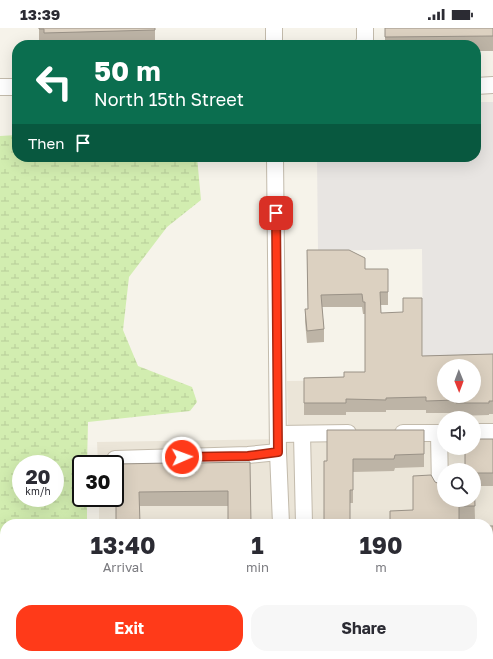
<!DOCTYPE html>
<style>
body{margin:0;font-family:"Golos Text",sans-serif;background:#f7f7f7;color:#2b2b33;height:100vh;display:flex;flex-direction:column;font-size:15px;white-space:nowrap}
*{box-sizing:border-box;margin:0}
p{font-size:13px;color:#7c7c81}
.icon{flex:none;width:22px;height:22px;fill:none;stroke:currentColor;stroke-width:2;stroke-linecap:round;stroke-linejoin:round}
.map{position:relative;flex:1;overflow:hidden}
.drawer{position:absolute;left:0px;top:491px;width:493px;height:140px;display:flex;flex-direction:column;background:#fff;border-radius:16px 16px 0 0;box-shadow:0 4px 16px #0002}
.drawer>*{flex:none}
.hud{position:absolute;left:12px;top:12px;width:469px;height:122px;border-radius:16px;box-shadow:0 4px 16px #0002;background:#0b6e4f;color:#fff;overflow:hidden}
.needle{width:26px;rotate:179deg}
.tools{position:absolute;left:437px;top:331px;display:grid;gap:8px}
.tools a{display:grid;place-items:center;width:44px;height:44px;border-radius:50%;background:#fff;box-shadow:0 4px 16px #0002;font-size:20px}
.speed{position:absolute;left:12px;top:427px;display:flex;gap:8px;font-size:20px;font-weight:700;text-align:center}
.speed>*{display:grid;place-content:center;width:52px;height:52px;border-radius:50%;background:#fff;box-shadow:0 4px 16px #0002;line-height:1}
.speed small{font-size:10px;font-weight:400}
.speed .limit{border:2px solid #111;border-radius:6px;background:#fff;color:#111}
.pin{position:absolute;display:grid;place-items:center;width:34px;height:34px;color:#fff;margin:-17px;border-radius:8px;box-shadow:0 2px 6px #0006}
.me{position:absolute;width:44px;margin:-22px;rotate:88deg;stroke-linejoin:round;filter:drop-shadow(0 0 3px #0008)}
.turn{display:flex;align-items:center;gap:14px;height:84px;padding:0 16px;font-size:18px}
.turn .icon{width:52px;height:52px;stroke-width:2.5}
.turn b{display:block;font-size:28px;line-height:34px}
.then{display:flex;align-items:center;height:38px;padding:0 16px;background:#0003;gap:8px;font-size:15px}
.eta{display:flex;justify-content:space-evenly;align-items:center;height:68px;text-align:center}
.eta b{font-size:24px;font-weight:700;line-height:28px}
.action{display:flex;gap:8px;margin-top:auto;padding:8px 16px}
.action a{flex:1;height:46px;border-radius:16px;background:#ff3a19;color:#fff;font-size:16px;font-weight:700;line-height:46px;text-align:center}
.action a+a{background:#f7f7f7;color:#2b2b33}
.status{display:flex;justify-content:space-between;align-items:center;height:28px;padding:0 20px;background:#fff;direction:ltr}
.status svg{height:11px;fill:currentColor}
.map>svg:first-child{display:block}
.residential{fill:#ebe5d8;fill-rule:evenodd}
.wetland{fill:url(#wetland-marsh);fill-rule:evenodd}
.parking{fill:#e8e5e2}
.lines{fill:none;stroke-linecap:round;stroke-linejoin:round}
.minor-casing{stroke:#c3bbac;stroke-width:18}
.minor{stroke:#fff;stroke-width:16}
.wall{fill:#bdb4a6}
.building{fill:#dcd1c1;stroke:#9a9287;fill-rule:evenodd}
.route-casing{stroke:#a62610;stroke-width:10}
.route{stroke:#ff3a19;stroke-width:7}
</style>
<div class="status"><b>13:39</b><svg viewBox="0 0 49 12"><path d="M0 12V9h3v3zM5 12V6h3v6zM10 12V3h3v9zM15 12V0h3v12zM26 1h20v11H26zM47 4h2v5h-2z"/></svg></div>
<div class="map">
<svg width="493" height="631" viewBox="0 0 493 631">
<defs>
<pattern id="wetland-marsh" width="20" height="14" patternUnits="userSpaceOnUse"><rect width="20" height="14" fill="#d2edb0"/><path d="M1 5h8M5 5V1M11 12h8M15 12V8" fill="none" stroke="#b6cc98"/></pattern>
</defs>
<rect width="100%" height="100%" fill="#f6f3ea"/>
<path class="residential" d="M493,350V627L290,631V626H488V496H99V470H115V436H98L97,414L288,411L287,353L444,351V368H474ZM444,390H474V420H444ZM444,442H474V472H444Z"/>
<path class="wetland" d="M17,107V129H197L201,172L167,199L129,249L123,302L138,338L192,359L197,374L190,383L88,394L87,436H81V470H87V496H5V567H0V108ZM21,436H55V470H21Z"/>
<path class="parking" d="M476,74H493V337L423,338L422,221L318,223L317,129H476Z"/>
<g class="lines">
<g class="minor-casing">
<g id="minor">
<path d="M274,0V17"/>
<path d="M363,17L365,12V0"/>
<path d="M476,58L493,57"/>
<path d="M0,59H17"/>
<path d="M275,129L278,424L281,496"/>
<path d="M474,404H493"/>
<path d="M403,405H444"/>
<path d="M439,405L440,459"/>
<path d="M278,406L348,405"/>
<path d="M302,406L304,496"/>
<path d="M115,431L248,427L278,424"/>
<path d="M488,606H493"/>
<path d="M280,626V631"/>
<path d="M292,626V631"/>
</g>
</g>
<use href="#minor" class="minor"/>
</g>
<g class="wall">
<path d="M39,0H155V16L119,17H44V15H39Z"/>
<path d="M385,0H493V23H476V17H385Z"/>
<path d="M307,222L365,241H388V277H380L381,285L422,328L493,326V386H489V387L456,388V385H426V382H386V384H346V387H304V350L344,349L365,344V286H363L362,279H322L324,301V314L307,315L305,293V281H308Z"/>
<path d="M424,402V439L395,440L394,443L353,444V475H350L327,433Z"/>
<path d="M493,411V458H474L475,491H459L413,482L444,472L474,442Z"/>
<path d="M250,434L228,478H139L116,436L170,445L196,444Z"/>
<rect x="488" y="498" width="5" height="47"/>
<path d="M488,572H493V597L488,596Z"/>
<path d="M0,611L5,612V626H8V631H0Z"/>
</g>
<g class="building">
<path d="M39,0H155V2L44,5V1H39Z"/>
<path d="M385,0H493V8L385,9Z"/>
<path d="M307,222H349L365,230V241H388V264H380L381,285L403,284V270H422V328L493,326V373H489V375H456V372L426,373V369L386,370V372L346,371V375H304V350L344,349V344H365V274H363L362,266L321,267L324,301L307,303L305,281H308ZM444,338H474V368H444Z"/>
<path d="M327,402H424V426L395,427L394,431H353V462H350V496H324V433H327Z"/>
<path d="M474,411H493V445H474L475,478H459V496H390V483L413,482V448L431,447L435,454L440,456L444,454V472H474V442H465V420H474Z"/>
<path d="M250,434L251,496H228V463L139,464L140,496H116V436L170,435V445L196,444V435Z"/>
<rect x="488" y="498" width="5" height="34"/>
<rect x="488" y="572" width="5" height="12"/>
<path d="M5,610V625L0,626V611Z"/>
</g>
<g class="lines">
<g class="route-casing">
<path id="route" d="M182,429L248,428L278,424L276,185"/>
</g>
<use href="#route" class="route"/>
</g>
</svg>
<div class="tools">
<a><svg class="needle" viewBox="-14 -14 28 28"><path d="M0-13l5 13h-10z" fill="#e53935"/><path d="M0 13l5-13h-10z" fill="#7c7c81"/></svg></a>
<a><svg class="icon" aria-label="sound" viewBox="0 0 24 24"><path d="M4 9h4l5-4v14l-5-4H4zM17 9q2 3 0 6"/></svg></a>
<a><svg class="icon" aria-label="search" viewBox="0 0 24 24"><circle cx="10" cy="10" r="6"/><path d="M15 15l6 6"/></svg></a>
</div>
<div class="speed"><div>20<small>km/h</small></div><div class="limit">30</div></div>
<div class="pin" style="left:276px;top:185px;background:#d93025"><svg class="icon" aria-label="arrive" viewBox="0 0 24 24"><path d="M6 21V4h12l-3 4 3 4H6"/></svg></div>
<svg class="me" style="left:182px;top:429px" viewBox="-20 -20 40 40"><circle r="17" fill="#ff3a19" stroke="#fff" stroke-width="3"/><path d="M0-11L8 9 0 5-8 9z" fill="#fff"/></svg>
<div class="hud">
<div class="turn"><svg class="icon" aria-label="left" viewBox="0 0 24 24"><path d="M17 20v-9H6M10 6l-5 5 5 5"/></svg><div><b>50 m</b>North 15th Street</div></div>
<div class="then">Then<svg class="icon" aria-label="arrive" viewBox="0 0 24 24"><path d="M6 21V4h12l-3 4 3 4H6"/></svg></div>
</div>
<section class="drawer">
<div class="eta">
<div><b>13:40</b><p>Arrival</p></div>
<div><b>1</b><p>min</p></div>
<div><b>190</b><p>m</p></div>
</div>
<div class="action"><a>Exit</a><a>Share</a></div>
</section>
</div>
